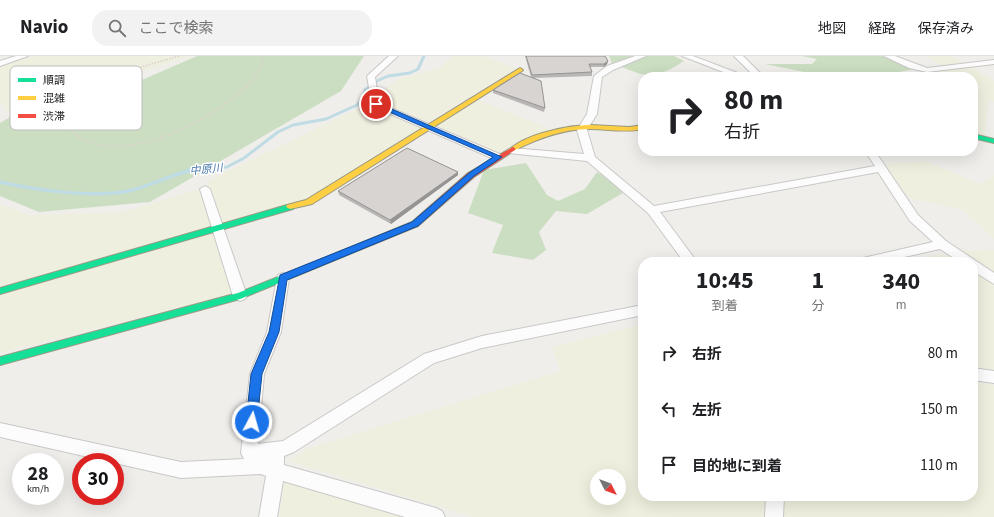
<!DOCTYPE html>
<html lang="ja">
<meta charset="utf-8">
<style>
body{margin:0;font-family:"Source Sans 3","Noto Sans JP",sans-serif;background:#f2f2f2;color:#202124;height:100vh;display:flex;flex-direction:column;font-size:15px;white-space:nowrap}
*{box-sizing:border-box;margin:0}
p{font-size:13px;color:#757577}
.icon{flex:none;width:22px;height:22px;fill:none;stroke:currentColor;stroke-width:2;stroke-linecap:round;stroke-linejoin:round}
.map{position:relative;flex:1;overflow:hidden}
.details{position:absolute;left:638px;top:201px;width:340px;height:244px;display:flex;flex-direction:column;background:#fff;border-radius:16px;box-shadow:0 4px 16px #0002}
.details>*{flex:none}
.hud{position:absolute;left:638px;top:16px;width:340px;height:84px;border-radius:16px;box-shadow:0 4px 16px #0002;background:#fff;color:#202124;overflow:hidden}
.needle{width:26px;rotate:132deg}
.buttons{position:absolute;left:590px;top:413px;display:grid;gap:8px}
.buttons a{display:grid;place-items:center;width:36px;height:36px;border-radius:50%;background:#fff;box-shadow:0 4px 16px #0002;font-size:20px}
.speed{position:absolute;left:12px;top:397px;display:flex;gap:8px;font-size:20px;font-weight:700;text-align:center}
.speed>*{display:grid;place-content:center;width:52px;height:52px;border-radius:50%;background:#fff;box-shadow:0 4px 16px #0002;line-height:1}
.speed small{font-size:10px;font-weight:400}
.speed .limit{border:6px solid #d22;background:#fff;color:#111}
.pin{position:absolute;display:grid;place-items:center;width:34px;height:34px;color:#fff;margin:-17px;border:2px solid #fff;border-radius:50%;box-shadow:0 1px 4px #0007}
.me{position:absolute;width:44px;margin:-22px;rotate:6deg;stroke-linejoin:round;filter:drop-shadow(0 0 3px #0008)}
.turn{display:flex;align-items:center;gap:14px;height:84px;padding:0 20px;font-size:18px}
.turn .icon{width:52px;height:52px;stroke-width:2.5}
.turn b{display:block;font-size:28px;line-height:34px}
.eta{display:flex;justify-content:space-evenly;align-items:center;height:68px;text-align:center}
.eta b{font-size:24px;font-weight:700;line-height:28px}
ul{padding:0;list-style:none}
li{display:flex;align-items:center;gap:12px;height:56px;padding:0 20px}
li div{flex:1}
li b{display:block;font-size:15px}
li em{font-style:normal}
header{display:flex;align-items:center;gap:24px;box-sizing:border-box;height:56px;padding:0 20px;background:#fff;border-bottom:1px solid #e0e0e0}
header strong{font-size:19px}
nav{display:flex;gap:22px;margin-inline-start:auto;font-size:14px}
.search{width:280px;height:36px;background:#f2f2f2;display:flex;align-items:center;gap:10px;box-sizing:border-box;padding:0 14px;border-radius:16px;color:#757577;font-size:15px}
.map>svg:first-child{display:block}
.farmland{fill:#efefdf;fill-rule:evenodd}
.forest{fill:#cbdec1}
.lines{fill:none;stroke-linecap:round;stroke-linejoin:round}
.stream-far1{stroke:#bfdbe3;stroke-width:3}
.stream{stroke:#bfdbe3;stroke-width:3.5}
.street-casing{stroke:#c9c8c7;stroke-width:2}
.fast-casing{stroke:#999a82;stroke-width:2}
.slow-casing{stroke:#999a82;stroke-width:2}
.jam-casing{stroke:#999a82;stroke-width:2}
.path{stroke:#dccecd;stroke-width:1.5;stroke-dasharray:1.5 1.5;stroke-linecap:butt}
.street{fill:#fdfcfc;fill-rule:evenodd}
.fast{fill:#16e098;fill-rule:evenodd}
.slow{fill:#ffcf43;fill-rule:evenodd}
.jam{fill:#f24e42;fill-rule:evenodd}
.wall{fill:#b9b6b5}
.shaded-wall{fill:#969493}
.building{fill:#d7d4d2;stroke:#969493}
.route{fill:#1a73e8;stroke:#114b97}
.labels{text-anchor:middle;stroke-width:3;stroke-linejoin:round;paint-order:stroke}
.far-water-label{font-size:11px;font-style:italic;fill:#4a7aab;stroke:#fff}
.key{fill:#fff;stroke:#bdbdbd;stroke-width:1}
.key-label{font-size:11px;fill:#222}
</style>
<header>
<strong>Navio</strong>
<div class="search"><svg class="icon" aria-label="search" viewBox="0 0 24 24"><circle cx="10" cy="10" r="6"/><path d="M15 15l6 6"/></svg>ここで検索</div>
<nav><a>地図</a><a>経路</a><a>保存済み</a></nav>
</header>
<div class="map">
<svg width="994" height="461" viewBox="0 0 994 461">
<rect width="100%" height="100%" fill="#f0eeeb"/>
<g class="farmland">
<path d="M35,0H191L126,21L64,50L8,56L0,45V10Z"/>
<path d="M453,0H483L517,12L428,66L379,47L384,33L399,23L439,12Z"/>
<path d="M925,0H951L966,8L944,11Z"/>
<path d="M972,11L994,25V46H988L985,79L973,77V21H925L927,17Z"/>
<path d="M478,44L551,73L499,96L437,70Z"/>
<path d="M367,48L422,71L306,144L223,169L206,126Z"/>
<path d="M925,105L981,128L994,119V183L961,153L908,142L885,108Z"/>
<path d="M198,133L211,171L0,231V148L28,159L124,156Z"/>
<path d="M214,177L231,235L227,239L0,297V239Z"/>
<path d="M994,194V216L960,195Z"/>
<path d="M939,198L953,201L960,206H902Z"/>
<path d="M973,215L994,229V315L973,312Z"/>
<path d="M643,268V440H765L764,461H473L288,405L306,393L560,315L552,291ZM597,420H619V442H597Z"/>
<path d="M973,325L994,329V461H783L784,440H973Z"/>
<path d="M285,422L413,461H279Z"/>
</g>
<g class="forest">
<path d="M197,0H364L341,35L150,146L39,156L0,140V67L34,47L94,42L128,30Z"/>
<path d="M609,0H674L684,5C651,26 647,21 612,7Z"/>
<path d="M802,0H883L914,13L890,18L889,21H829L765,8H812L817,3Z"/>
<path d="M526,107L547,139L558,145L585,133L597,116L612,125L623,137L587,158L556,155L539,176L546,194L533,204L492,197L503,169L468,157L484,114Z"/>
</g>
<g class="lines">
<path class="stream-far1" d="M188,114L227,111L244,102L278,76L293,69L326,63L357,49L363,42L365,34L377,25L388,20L410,17L418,13L424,0"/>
<path class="stream" d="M0,126C33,134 95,142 128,135C153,130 176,115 201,113"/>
<g class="street-casing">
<g id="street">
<path d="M16,0H28L0,10V5Z"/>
<path d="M389,0H398L375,21L379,47L502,99L503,101L502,103H494L372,50L367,20Z"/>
<path d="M635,0H646L613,14L602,21L597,58L587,74L595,101L654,150L875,110L865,95H875L918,159L946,185L994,217V228L973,215V206H960L940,193L882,206H857L859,203L863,202L933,186L910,165L878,116L660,156L697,206H684L648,157L587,105L507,97L506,95L511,92L584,98L577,74L587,58L594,20L607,10Z"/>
<path d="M682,0H693L748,21H736Z"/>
<path d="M734,0H743L764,21H755Z"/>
<path d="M884,0H895L927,12L994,4V8L927,16L909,12Z"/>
<path d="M205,130L210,133L247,240L245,243L240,245L235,243L233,240L200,133Z"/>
<path d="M283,217L288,219L289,222L281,276L264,318L258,388L283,385L424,298L482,280L643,249V259L482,292L434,307L294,396L284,400V409L436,452L442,455L445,461H405L283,425L277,461H259L266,420L261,418L181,422L0,381V367L181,406L244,403L241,397L250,318L267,276L277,222L278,219Z"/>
<path d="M973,312L994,315V327L973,324Z"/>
<path d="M766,440H784L783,461H765Z"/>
</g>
</g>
<g class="fast-casing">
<g id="fast">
<path d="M973,78L994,83V87L973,82Z"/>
<path d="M287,149H290L294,151L293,153L0,238V232Z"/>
<path d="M298,213L302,216L301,218L240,243L0,309V301L238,237Z"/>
</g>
</g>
<g class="slow-casing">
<g id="slow">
<path d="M520,12L523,14L522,15L312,148L290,153L286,151L287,149L306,144Z"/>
<path d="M591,69L629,71L643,69V73C625,77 608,73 590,73C563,73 539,82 515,94H511L510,93C526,78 569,69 591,69Z"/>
</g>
</g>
<g class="jam-casing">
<path id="jam" d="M513,91L515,92V94L474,121L418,170L301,218H295L294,216L295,214L412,166L468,117Z"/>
</g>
<path class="path" d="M179,0C138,12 84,24 63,64C100,123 204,69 241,35C251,27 257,17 263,6L261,0"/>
<use href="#street" class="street"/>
<use href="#fast" class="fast"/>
<use href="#slow" class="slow"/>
<use href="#jam" class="jam"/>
</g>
<g class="wall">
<path d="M525,0H605L608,5L607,8L604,11H590L592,16V20L534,22L545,52L544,56L493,37V34L531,21Z"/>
<path d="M458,116V119L391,168L339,139L338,135Z"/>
</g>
<g class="shaded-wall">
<path d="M608,5L607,8L604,11V8Z"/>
<path d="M458,116V119L391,168L390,164Z"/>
</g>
<g class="building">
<path d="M526,0H605L608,5L604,8H589L592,16L532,19Z"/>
<path d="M520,17L541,25L545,52L493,34Z"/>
<path d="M407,92L458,116L390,164L338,135Z"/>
</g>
<path class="route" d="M373,47H378L502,101L474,120L418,170L287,224L279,276L262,318L257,366L256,369L252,371L248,369L246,366L251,318L269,276L280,219L412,166L469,117L493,101L373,49Z"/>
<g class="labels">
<g class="far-water-label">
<text transform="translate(206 113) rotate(-6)" y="4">中原川</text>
</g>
</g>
<rect x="10" y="10" width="132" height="64" rx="6" class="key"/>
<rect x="18" y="22" width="18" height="4" fill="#16e098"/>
<rect x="18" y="40" width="18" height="4" fill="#ffcf43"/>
<rect x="18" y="58" width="18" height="4" fill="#f24e42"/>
<g class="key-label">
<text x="43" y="28">順調</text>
<text x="43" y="46">混雑</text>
<text x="43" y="64">渋滞</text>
</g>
</svg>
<div class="buttons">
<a><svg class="needle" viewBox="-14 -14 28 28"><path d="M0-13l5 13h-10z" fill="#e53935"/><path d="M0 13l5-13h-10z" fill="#757577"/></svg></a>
</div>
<div class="speed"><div>28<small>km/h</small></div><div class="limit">30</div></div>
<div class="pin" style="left:376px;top:48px;background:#d93025"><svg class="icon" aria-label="arrive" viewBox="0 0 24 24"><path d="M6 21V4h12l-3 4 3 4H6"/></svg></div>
<svg class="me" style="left:252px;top:366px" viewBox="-20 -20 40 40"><circle r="17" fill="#1a73e8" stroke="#fff" stroke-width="3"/><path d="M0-11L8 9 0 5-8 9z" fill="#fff"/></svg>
<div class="hud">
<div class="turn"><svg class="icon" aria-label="right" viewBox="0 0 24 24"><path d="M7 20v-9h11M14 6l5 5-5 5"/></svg><div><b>80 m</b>右折</div></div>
</div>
<section class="details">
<div class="eta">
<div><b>10:45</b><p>到着</p></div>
<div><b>1</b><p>分</p></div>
<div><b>340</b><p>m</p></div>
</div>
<ul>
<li><svg class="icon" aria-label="right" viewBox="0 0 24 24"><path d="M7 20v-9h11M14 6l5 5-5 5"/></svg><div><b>右折</b></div><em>80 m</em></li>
<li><svg class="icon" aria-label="left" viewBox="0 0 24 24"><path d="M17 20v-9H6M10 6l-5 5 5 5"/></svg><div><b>左折</b></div><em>150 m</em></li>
<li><svg class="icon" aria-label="arrive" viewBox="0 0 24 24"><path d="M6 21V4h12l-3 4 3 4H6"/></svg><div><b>目的地に到着</b></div><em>110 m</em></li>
</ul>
</section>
</div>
